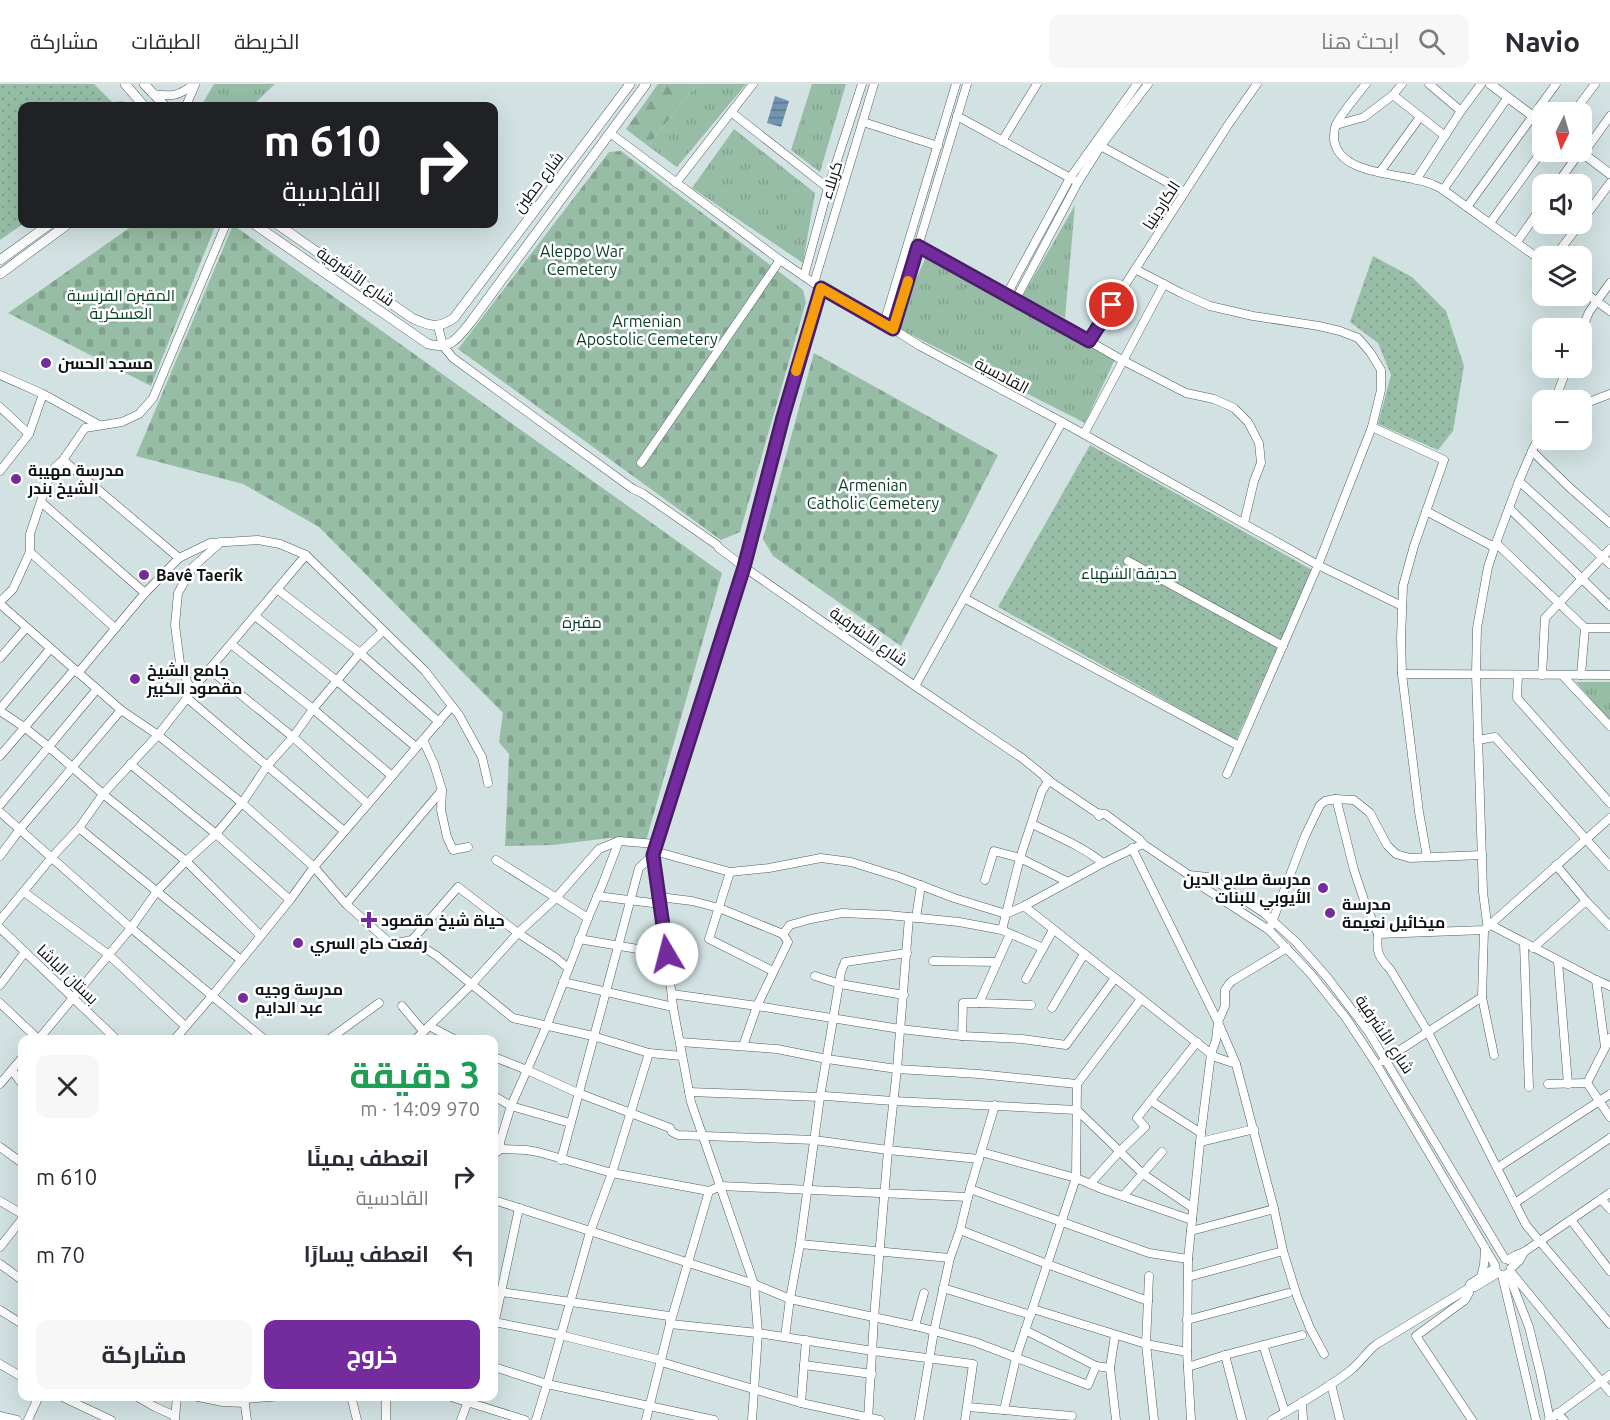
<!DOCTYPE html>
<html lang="ar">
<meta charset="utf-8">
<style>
body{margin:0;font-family:Ubuntu,Cairo,sans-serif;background:#f7f7f7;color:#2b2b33;direction:rtl;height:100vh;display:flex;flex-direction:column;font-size:22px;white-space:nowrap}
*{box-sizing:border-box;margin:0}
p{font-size:20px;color:#7c7c81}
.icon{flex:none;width:33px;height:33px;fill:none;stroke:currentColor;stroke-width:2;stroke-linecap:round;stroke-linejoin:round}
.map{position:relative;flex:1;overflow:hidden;direction:ltr}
.panel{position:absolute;left:18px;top:951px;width:480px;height:366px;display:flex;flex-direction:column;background:#fff;border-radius:12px;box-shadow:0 6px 24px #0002;direction:rtl}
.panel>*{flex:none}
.guide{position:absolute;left:18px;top:18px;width:480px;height:126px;border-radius:12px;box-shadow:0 6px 24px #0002;direction:rtl;background:#202124;color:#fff;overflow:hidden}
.needle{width:39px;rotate:185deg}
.tools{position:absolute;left:1532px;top:18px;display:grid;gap:12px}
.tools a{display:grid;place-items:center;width:60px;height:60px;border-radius:12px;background:#fff;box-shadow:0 6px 24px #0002;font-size:30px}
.pin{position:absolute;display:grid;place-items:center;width:51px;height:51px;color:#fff;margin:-26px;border:3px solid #fff;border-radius:50%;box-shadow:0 2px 6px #0007}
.me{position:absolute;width:66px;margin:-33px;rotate:352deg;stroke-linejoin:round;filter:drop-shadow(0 0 4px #0008)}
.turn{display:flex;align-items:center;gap:21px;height:126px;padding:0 18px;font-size:27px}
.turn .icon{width:78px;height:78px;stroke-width:2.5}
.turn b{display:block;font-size:42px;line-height:51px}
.round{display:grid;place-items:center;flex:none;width:63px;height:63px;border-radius:12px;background:#f7f7f7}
.summary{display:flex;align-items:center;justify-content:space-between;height:102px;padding:0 18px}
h1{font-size:36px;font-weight:700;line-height:45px;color:#1e9e55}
.action{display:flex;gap:12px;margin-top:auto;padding:12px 18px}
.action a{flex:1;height:69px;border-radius:12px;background:#732b9e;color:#fff;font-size:24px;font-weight:700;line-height:69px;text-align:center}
.action a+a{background:#f7f7f7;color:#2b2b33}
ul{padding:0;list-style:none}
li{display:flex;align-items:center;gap:18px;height:78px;padding:0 18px}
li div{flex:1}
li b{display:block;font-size:22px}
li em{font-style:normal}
header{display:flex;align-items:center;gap:36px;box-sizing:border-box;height:84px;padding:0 30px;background:#fff;border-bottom:2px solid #e1e1e2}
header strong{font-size:28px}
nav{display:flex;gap:33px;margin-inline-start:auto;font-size:21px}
.search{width:420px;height:54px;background:#f7f7f7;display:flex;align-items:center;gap:15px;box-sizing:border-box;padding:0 21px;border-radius:12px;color:#7c7c81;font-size:22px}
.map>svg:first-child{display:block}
.grass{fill:url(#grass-tufts)}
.forest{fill:url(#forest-firs)}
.cemetery{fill:url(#cemetery-stones)}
.park{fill:url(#park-dots)}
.water{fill:url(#water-rules)}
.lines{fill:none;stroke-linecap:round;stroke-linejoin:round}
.minor-casing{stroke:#4f5d5e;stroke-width:9}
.major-casing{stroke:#4f5d5e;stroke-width:10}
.minor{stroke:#fff;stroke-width:8}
.major{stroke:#fff;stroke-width:9}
.route-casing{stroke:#4b1c67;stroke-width:15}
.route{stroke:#732b9e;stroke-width:10}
.slow{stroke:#f59e0b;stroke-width:10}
.poi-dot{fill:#732b9e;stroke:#fff;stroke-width:2}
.labels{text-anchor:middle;stroke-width:5;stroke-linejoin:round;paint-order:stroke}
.street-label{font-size:16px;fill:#0d1213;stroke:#fff}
.park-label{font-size:16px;fill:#063c24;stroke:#fff}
.poi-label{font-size:16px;font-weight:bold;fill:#0d1213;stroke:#fff;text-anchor:start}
</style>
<header>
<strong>Navio</strong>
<div class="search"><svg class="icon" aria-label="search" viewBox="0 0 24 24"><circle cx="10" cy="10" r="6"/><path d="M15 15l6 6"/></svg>ابحث هنا</div>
<nav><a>الخريطة</a><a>الطبقات</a><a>مشاركة</a></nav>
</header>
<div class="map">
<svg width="1610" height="1336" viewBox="0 0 1610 1336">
<defs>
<pattern id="grass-tufts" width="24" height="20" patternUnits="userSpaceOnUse" patternTransform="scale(1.5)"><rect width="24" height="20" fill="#97bda6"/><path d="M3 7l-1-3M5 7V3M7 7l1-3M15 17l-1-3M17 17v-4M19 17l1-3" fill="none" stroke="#81a18e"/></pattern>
<pattern id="forest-firs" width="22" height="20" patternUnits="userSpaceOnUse" patternTransform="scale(1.5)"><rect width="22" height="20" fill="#97bda6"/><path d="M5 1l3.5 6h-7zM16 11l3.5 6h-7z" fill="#81a18e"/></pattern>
<pattern id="cemetery-stones" width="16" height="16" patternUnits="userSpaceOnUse" patternTransform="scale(1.5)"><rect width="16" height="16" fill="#97bda6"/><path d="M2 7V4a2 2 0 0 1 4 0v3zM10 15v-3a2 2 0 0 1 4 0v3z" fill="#81a18e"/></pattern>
<pattern id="park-dots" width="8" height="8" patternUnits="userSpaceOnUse" patternTransform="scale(1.5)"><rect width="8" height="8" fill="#97bda6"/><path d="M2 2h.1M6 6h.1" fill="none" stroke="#81a18e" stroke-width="1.8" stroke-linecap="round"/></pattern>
<pattern id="water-rules" width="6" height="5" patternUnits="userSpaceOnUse" patternTransform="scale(1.5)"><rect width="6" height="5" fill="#7394b0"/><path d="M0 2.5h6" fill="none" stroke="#5d778e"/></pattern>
</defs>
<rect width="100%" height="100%" fill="#d2e2e3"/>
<g class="grass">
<path d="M214,0H275L252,22H201Z"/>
<path d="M697,0H746L677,83L648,62Z"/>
<path d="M812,0H846L820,88L791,66Z"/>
<path d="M734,45L815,109L803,179L692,104Z"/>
<path d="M1075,121L1065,234L1022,213Z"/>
<path d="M927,171L1115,275L1085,339L900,245V230Z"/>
<path d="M1576,598H1610V637Z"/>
</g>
<path class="forest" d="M658,0H697L648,62L626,45Z"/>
<g class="cemetery">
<path d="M621,67L803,206L806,218L740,448L721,456L458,265L609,68Z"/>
<path d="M135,140H216L151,302L8,229Z"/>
<path d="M233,141L722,489L646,757L609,754L553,761L505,762L509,670L499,658L503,629L319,443L243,400L136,372Z"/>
<path d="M814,269L998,371L901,562L773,472L763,455Z"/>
</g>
<g class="park">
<path d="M0,0H94L112,18L123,17L125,22H22L23,140L0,156Z"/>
<path d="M1373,172L1412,193L1446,227L1464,282L1453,347L1438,366L1378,340L1391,291L1378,259L1350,238Z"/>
<path d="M1090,361L1312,486L1236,656L998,523Z"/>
</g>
<path class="water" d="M775,12L789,17L781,43L767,39Z"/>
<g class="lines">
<g class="minor-casing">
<g id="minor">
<path d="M1366,0C1358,10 1340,31 1336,41C1334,45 1334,51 1334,55C1338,92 1402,89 1429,99C1433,100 1437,103 1442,105L1542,177"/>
<path d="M1429,0L1461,27"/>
<path d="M153,10C172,13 179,12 194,0"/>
<path d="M1393,11L1445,52"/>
<path d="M186,22L195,1"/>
<path d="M731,28L828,104"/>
<path d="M1574,28L1595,0"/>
<path d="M957,32L1074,96"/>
<path d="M863,38L938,62"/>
<path d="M1336,41L1364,33L1393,11L1402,0"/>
<path d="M610,49L780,176L821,204L893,245L920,262L1062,338L1318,481L1402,522"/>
<path d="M1002,57L1037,0"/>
<path d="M1097,60L1185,108"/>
<path d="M1583,70L1610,32"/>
<path d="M1380,88L1420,33"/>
<path d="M1416,96L1461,27L1481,0"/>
<path d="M676,99L753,0"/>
<path d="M1557,100L1580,68"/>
<path d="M1443,106L1508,13"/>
<path d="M1467,123L1556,0"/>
<path d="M1581,138L1610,99"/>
<path d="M1490,139L1542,67"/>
<path d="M909,158L1007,210L1122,276L1186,309L1214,315L1234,324L1248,338L1259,359L1261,379L1254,397L1244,439"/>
<path d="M1517,158L1542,122"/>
<path d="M1555,172L1580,140"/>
<path d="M1135,185L1181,209L1210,222L1253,232L1319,242L1340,247L1358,254L1370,268L1381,286V306L1372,343L1318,481L1227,690"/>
<path d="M804,192L828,104L862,0"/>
<path d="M814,199L874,0"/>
<path d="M1581,206L1610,227"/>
<path d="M1007,210L1070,94L1137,0"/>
<path d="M1016,215L1078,98L1100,63L1148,0"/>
<path d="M884,239L956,0"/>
<path d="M438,242L443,262L453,274L633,405L642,409L717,461L719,464L744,483L915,602L1022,674L1049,696"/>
<path d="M893,245L967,0"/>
<path d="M1581,248L1589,228L1610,199"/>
<path d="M1089,257L1228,41L1257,0"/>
<path d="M0,291L43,310L99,341"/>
<path d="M1555,316L1567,284"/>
<path d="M1581,321L1610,310"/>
<path d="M0,323L29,350"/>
<path d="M1372,343L1444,376L1414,462L1403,502L1401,554L1402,590L1419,728L1427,773"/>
<path d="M1542,347L1532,367L1519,397L1496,459L1488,483L1477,544L1476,590L1483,808L1487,839L1596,896L1610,902"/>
<path d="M1084,350L1164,200"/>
<path d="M1532,367L1569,403L1610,439"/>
<path d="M63,376L179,474"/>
<path d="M641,379L780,176"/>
<path d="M0,387L29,350L43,310"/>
<path d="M1519,397L1610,480"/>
<path d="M41,418L145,509"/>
<path d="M1509,424L1610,522"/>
<path d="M1426,427L1494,463"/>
<path d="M1496,459L1585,544"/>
<path d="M30,468L115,544"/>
<path d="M1128,477L1283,562"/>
<path d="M277,505L360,569L439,638"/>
<path d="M964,514L1239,662"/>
<path d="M0,518L13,505L30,468V450L51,387L63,376L85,344L122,338L139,330L153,314L226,140"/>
<path d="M0,520L121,626L158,651L242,719L314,783L346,820L391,860L412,856L437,872L513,934L593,952L649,969L682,972"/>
<path d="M255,532L337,597L416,663"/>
<path d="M231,560L313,625L392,692"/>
<path d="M0,574L26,544"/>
<path d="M209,585L293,653L368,720"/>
<path d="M78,589L145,509L179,474L210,459L258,456L280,460L306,471L425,587L459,631L482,673L488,699"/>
<path d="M1402,590L1610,591"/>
<path d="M1518,591L1517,614L1610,719"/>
<path d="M1542,591L1545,534L1610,465"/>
<path d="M1562,591L1610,642"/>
<path d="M1581,591L1585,544H1610"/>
<path d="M915,602L1062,338"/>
<path d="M191,607L180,579L175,541L178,509L193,483L221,458"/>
<path d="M187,614L344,747"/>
<path d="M0,625L50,565"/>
<path d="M0,627L24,643L49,663L103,710L186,777L260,851"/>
<path d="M423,656L434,680L442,706L441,726L447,753L453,766L468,763"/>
<path d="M1478,656L1495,653L1610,782"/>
<path d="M0,672L74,586"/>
<path d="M130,680L216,750L290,816"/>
<path d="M1045,694L1097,729L1099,732"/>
<path d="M1335,715L1354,716L1370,729L1387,761L1396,770L1410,774L1482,771"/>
<path d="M0,721L97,605"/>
<path d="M0,728L131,844L265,956"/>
<path d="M1097,729L1105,730L1139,755L1143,760L1189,791L1198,800L1269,846L1310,889L1346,934L1377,981L1495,1181"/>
<path d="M1032,740C1056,752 1082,762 1103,779"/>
<path d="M79,744L241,876"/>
<path d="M1132,764L1218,938L1236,980L1274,1125L1283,1167L1297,1212L1310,1244L1324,1270"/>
<path d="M654,767L730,788L769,784L821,774L851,778L899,793L954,814L1006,830L1024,822L1103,779L1143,760"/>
<path d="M0,772L20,745L121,626"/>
<path d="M496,776L588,834"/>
<path d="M1556,781L1586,817L1610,842"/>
<path d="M730,788L709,855L773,887"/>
<path d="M1189,791L1208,793L1214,796L1264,829L1296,858L1327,893L1368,947L1505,1175"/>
<path d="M985,796L994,767L1020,774L1068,798"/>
<path d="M24,808L109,871L185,942"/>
<path d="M597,812L660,820"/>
<path d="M659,813L692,817L719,824L783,850L790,841L811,835L842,829L888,831L959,838L1002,846L1043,864"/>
<path d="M346,820L442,706"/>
<path d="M1024,822L1215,973L1236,980"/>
<path d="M916,834L921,801"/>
<path d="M0,836L52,773L79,744L103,710L158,651L187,614L191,607L306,471"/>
<path d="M0,844L117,956"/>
<path d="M1002,846L1020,774L1042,707L1049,696"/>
<path d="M1269,846L1305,752L1320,721L1325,717L1335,715L1337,718L1354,786L1365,819L1378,850L1484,846L1610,734"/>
<path d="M1378,850C1376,867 1378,873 1390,885L1428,948L1526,1141L1610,1240"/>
<path d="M579,855L667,870"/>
<path d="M412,856L458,803L518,849L556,874L568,884"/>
<path d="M1524,859L1529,1003"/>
<path d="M1533,864L1586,817"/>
<path d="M933,877L997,878"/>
<path d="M1558,877L1568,1000"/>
<path d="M815,892L840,900L904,911"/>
<path d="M1026,895L1053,846"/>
<path d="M1596,896L1605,963"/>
<path d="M563,898L673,923"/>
<path d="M0,901L25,868"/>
<path d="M672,910L757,922L900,945L962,952L1022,955L1066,961L1115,894"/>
<path d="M1482,913L1494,971"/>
<path d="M0,919L38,955"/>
<path d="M979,919L1031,921"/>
<path d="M402,922L423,947"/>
<path d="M1052,924L1084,870"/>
<path d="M429,942L456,956"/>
<path d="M962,952L963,919H979L1010,850"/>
<path d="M1610,954L1587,999L1610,1033"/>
<path d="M38,956L131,844L157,807L186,777L216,750L242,719L267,682L293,653L313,625L360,569L383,547"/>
<path d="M174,956L212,912L290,816L314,783L452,622"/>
<path d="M328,956L379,919"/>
<path d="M415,956L472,900L518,849L556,814L599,765L619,757"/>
<path d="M680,958L777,965L827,975L897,985L979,990L1077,1000"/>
<path d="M743,962L757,922L788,858L783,850"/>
<path d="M494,973L527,986L578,1009L670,1044L672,1048L678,1051L814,1056L888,1066L979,1075"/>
<path d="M1383,977L1482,913L1484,846"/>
<path d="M12,986L22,1000"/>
<path d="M0,1000L22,974"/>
<path d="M1548,1000L1587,999"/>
<path d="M689,1008L820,1013L825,1012L893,1017L1077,1026L1143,1090L1193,1124"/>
<path d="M494,1012L511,1022L570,1039"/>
<path d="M1151,1017L1201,1049"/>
<path d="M1200,1058L1254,1045"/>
<path d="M0,1063L22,1079"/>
<path d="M501,1065L526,1066L538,1068L612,1089L709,1107"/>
<path d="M981,1068L1076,1094L1102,1105L1192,1136"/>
<path d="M494,1070L501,1065L500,1058L511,1022L547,941L588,834L603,799L619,757L656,760"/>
<path d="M561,1076L639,784L653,771"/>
<path d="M1497,1084L1610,1010"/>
<path d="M1090,1100L1119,1068L1145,1043L1137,1034L1197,958"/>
<path d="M970,1105L1149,1169L1188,1175"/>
<path d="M1123,1112L1162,1068"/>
<path d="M1601,1115L1610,1125"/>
<path d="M494,1116L754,1200L790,1215L915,1242L975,1258L1088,1301L1096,1282L1110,1284"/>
<path d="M0,1117L22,1130"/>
<path d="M1515,1119L1610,1054"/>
<path d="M1571,1136L1610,1187"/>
<path d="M960,1146L1047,1180L1148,1217"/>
<path d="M1191,1147L1274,1125"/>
<path d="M800,1160L950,1174"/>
<path d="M0,1163L22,1135"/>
<path d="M1508,1176L1516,1171L1524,1168L1610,1109"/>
<path d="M0,1180L22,1196"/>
<path d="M1511,1184L1519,1177L1524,1168"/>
<path d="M1510,1187L1610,1308"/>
<path d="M1508,1189L1529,1243L1540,1288L1550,1336"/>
<path d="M1502,1191L1536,1336"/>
<path d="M1149,1192L1146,1260L1154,1336"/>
<path d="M1188,1193L1283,1167"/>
<path d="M1481,1193L1484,1181L1485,1164"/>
<path d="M943,1204L1031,1231"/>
<path d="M494,1207L669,1232L670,1240L758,1249L873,1267L973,1280L965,1336"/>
<path d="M1033,1225L1146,1260L1187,1268L1191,1336"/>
<path d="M0,1226L22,1240"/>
<path d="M1187,1236L1288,1209"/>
<path d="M494,1238L560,1251L657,1275L661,1278L801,1319L880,1336"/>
<path d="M494,1241L519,1124"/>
<path d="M915,1242L924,1209"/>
<path d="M1025,1246L1096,1282"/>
<path d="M1115,1251L1110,1284L1116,1336"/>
<path d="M785,1253L790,1215L800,1160L820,1013L841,888L845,878L907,869"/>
<path d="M1263,1261L1285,1328"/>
<path d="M1187,1268L1188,1175L1201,1049L1211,970L1216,956L1218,938L1225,922V906L1229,900L1232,897L1287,864"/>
<path d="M1225,1271L1242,1336"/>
<path d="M0,1280L22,1293"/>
<path d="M804,1281L872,1290"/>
<path d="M494,1283L547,1300L714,1336"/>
<path d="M1188,1283L1225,1271L1302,1251"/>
<path d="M1331,1300L1340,1336"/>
<path d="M60,1312L111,1336"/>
<path d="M136,1312L155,1323L175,1332"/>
<path d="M193,1312L223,1318L245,1319"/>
<path d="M351,1312L357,1336"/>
<path d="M386,1312V1336"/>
<path d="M448,1312L525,1336"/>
<path d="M244,1314L247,1336"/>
<path d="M245,1315L283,1312"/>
<path d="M1302,1318L1303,1336"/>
<path d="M801,1319L806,1256"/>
<path d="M968,1323L1072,1332"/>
<path d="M1004,1326L1016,1274L1076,1094L1077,1000L1141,915"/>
<path d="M1557,1329L1564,1336"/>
<path d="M0,1332L17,1336"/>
<path d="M175,1335L177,1312"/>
<path d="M28,1336L39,1312"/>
<path d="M461,1336L470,1312"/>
<path d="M536,1336L547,1300L590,1148L612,1089L649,969"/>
<path d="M646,1336L670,1240L709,1107L721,1102L968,1113"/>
<path d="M752,1336L758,1249L754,1200L691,1018L673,923L667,870L653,771L744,483L783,333L821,204"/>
<path d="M868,1336L874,1234L888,1066L897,985L909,833"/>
<path d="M919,1336L934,1247L950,1174L960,1146L970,1105L995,1021"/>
<path d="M1272,1336C1299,1320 1327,1305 1351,1286C1361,1278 1367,1267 1377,1260L1469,1204L1475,1203L1498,1189"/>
<path d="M1472,1336L1416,1252L1465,1216L1469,1209L1470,1200L1495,1184"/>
<path d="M1549,1336L1610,1291"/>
</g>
</g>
<g class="major-casing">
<g id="major">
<path d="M125,0L144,22"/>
<path d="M144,0L165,22"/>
<path d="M1490,0L1542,39"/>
<path d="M1581,68L1610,90"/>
<path d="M254,140L428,260C450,266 457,255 470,239L646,0"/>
<path d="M277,140L412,234C428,241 437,246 454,234L630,0"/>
<path d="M0,176L50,140"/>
<path d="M0,190L68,140"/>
</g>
</g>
<use href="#minor" class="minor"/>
<use href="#major" class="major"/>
</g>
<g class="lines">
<g class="route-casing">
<path id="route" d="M667,870L653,771L744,483L783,333L821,204L893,245L918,162L1089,257L1112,221"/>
</g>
<use href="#route" class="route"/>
<path class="slow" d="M796,287L821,204L893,245L908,197"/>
</g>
<g class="poi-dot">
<circle cx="46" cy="279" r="6"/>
<circle cx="16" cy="395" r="6"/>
<circle cx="144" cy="491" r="6"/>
<circle cx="135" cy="595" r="6"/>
<circle cx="1323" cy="804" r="6"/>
<circle cx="1330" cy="829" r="6"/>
<path d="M366 827h6v6h6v6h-6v6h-6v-6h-6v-6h6z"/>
<circle cx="298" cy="859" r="6"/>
<circle cx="243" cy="914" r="6"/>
</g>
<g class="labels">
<g class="street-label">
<text transform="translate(831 96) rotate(-73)" y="6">كربلاء</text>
<text transform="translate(538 98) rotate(-53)" y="6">شارع حطين</text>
<text transform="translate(1161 121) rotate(-57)" y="6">الكاردينيا</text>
<text transform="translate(356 192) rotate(35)" y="6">شارع الأشرفية</text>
<text transform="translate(1002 291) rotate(28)" y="6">القادسية</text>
<text transform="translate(869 552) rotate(35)" y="6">شارع الأشرفية</text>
<text transform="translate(68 890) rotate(44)" y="6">بستان الباشا</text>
<text transform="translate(1385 950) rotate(56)" y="6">شارع الأشرفية</text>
</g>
<g class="park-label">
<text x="582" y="173">Aleppo War<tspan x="582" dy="18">Cemetery</tspan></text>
<text x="121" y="217">المقبرة الفرنسية<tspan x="121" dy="18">العسكرية</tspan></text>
<text x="647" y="243">Armenian<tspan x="647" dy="18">Apostolic Cemetery</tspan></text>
<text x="873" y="407">Armenian<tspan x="873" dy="18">Catholic Cemetery</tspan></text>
<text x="1129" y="495">حديقة الشهباء</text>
<text x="582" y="544">مقبرة</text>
</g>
<g class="poi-label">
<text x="58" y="285">مسجد الحسن</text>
<text x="28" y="392">مدرسة مهيبة<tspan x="28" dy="18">الشيخ بندر</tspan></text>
<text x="156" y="497">Bavê Taerîk</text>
<text x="147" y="592">جامع الشيخ<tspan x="147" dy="18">مقصود الكبير</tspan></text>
<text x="1311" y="801" text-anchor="end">مدرسة صلاح الدين<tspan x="1311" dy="18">الأيوبي للبنات</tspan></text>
<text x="1342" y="826">مدرسة<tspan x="1342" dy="18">ميخائيل نعيمة</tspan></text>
<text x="381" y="842">حياة شيخ مقصود</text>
<text x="310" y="865">رفعت حاج السري</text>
<text x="255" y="911">مدرسة وجيه<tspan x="255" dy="18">عبد الدايم</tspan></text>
</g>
</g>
</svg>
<div class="tools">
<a><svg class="needle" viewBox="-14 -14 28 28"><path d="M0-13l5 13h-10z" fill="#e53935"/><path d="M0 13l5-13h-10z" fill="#7c7c81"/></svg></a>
<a><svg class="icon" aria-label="sound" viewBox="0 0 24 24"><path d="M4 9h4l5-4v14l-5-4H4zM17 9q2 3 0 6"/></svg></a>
<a><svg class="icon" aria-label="layers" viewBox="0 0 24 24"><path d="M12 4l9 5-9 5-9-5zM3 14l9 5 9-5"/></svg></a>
<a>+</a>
<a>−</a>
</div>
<div class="pin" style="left:1112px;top:221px;background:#d93025"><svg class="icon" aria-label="arrive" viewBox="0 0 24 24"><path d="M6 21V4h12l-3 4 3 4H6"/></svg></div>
<svg class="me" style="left:667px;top:870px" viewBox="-20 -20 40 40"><circle r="19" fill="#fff"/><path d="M0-13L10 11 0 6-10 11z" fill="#732b9e"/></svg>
<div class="guide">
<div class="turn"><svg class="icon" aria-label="right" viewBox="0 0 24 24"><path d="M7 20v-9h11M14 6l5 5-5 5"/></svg><div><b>610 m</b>القادسية</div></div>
</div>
<section class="panel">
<div class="summary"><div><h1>3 دقيقة</h1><p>970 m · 14:09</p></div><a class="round"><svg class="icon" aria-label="close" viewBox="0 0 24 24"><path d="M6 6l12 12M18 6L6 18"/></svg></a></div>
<ul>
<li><svg class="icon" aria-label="right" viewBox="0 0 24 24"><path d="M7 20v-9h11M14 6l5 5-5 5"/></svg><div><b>انعطف يمينًا</b><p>القادسية</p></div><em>610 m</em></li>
<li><svg class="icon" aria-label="left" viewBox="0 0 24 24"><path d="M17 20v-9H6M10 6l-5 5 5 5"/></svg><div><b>انعطف يسارًا</b></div><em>70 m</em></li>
</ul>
<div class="action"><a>خروج</a><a>مشاركة</a></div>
</section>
</div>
